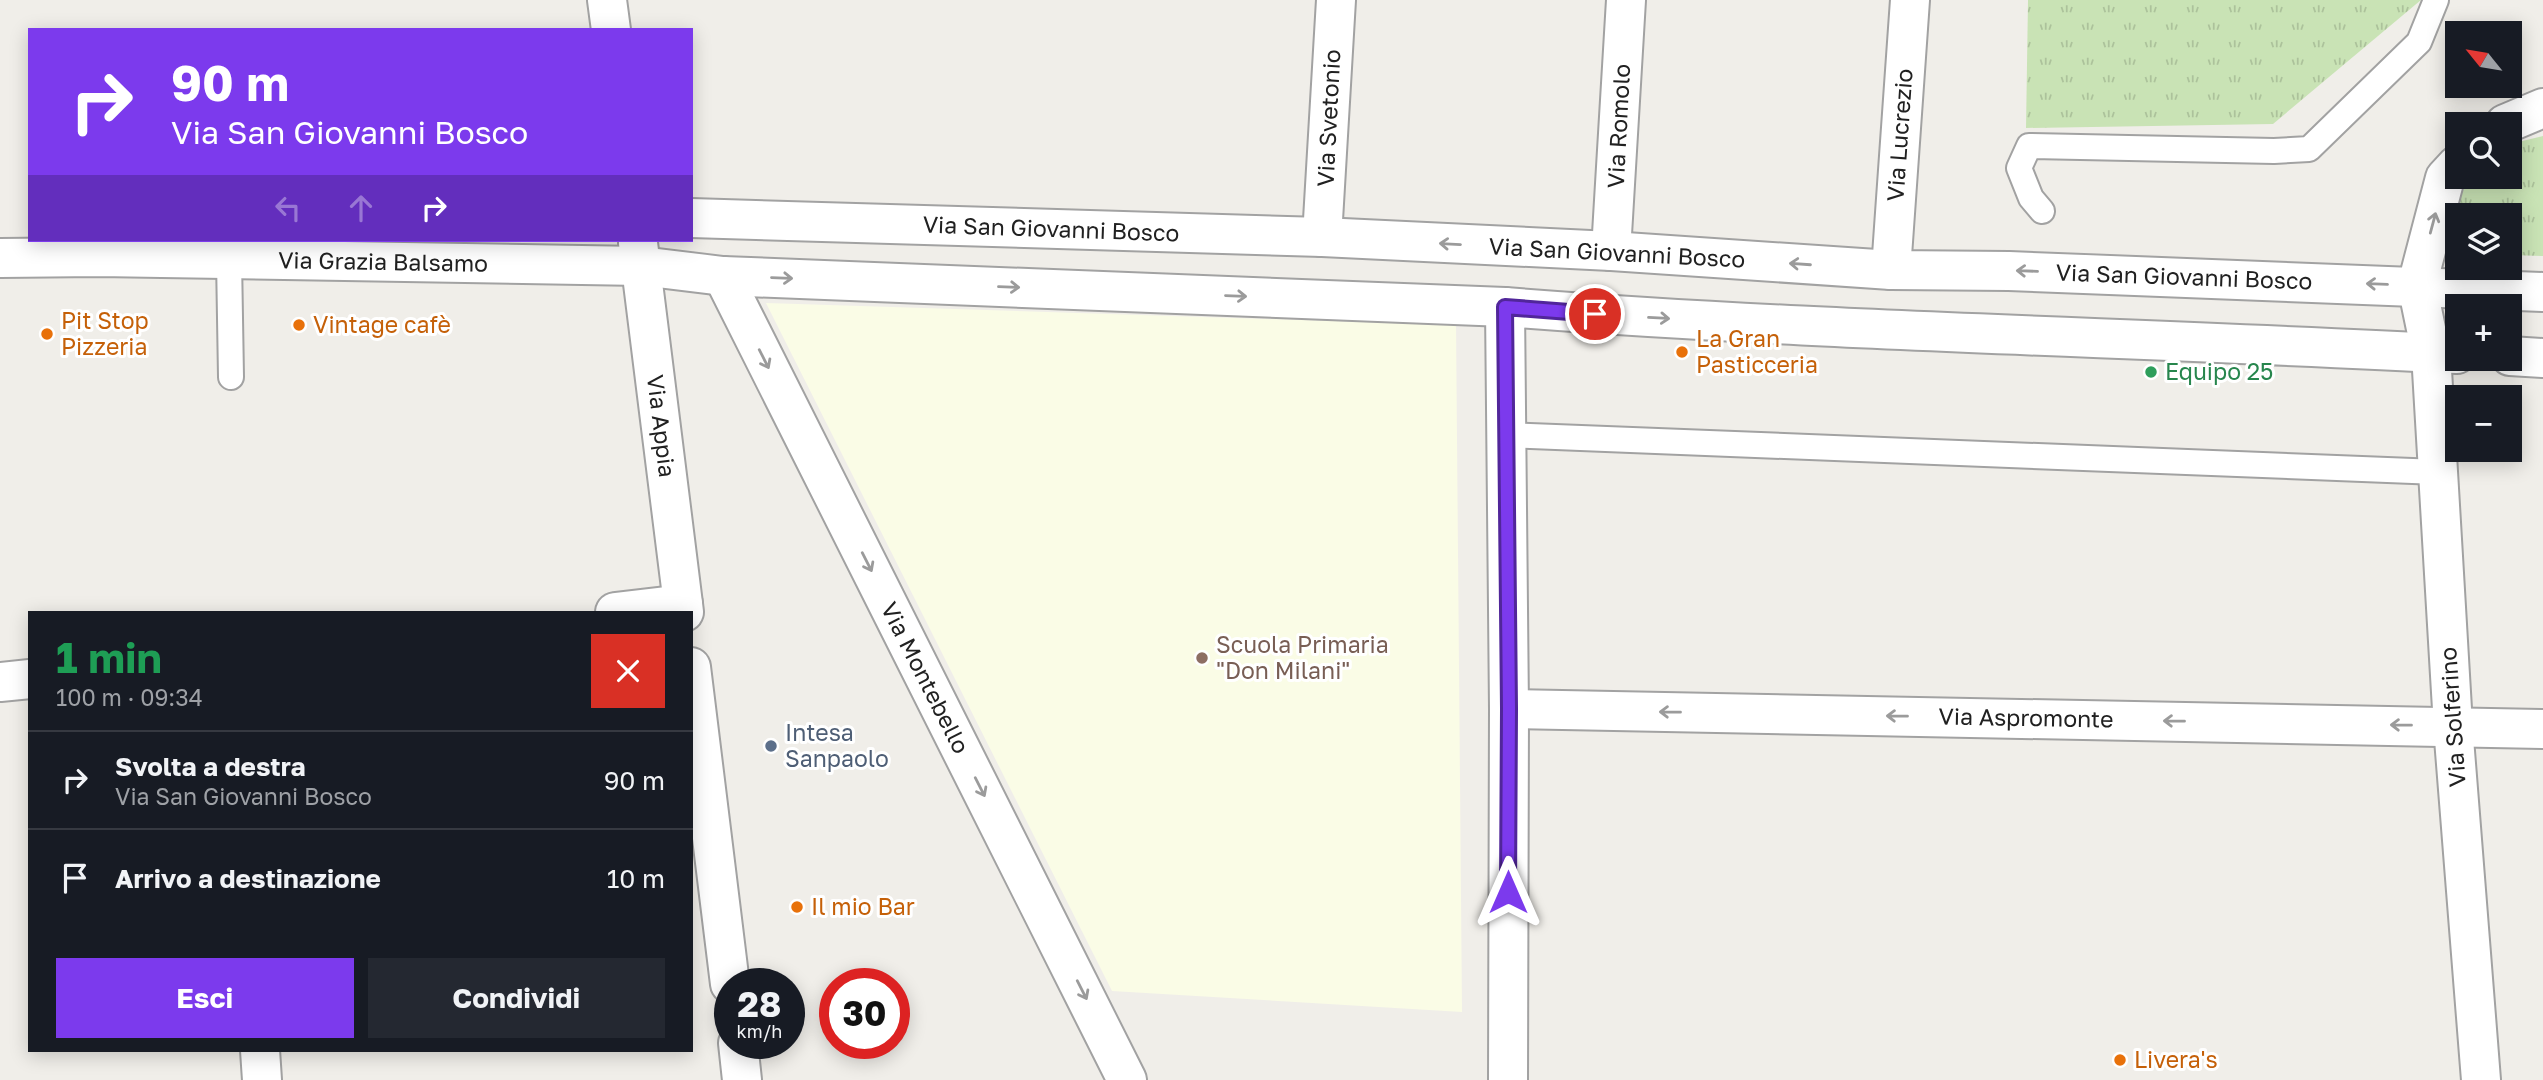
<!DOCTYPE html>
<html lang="it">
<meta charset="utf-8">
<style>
body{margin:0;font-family:"Golos Text",sans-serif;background:#242831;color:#f1f3f6;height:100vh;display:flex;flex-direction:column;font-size:26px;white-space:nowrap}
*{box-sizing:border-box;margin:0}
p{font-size:23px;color:#9ea1a6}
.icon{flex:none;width:38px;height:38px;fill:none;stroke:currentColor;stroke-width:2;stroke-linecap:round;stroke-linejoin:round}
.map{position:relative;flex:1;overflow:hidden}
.sheet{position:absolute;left:28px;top:611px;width:665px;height:441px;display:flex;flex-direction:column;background:#171b24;border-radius:0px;box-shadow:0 4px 18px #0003}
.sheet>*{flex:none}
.banner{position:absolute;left:28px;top:28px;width:665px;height:214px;border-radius:0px;box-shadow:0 4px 18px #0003;background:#7c3aed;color:#fff;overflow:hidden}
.needle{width:46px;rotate:300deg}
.buttons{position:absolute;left:2445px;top:21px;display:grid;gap:14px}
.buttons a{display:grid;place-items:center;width:77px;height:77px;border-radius:0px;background:#171b24;box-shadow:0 4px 18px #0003;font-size:35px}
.speed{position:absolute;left:714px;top:968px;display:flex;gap:14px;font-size:35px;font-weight:700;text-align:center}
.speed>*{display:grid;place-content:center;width:91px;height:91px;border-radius:50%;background:#171b24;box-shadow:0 4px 18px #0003;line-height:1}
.speed small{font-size:18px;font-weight:400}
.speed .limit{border:10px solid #d22;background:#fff;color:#111}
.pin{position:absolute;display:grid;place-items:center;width:60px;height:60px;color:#fff;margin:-30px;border:4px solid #fff;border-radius:50%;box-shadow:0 2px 7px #0007}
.me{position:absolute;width:77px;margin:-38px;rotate:0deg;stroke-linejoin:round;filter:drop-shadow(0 0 5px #0008)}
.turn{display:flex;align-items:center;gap:24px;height:147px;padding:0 28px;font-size:32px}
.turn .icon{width:91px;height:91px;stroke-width:2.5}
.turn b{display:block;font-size:49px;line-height:60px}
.lanes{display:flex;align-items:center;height:66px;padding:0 28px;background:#0003;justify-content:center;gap:35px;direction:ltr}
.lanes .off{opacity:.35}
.round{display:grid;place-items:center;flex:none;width:74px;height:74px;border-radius:0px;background:#242831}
.headline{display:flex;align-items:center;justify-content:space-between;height:119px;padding:0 28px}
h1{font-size:42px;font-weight:700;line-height:52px;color:#1e9e55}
.cta{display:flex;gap:14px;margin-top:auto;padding:14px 28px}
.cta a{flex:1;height:80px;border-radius:0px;background:#7c3aed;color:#fff;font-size:28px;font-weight:700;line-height:80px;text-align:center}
.cta a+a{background:#242831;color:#f1f3f6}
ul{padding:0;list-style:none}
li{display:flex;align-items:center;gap:21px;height:98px;padding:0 28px;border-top:2px solid #363941}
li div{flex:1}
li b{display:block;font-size:26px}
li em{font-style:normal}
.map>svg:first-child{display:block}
.education{fill:#fafce6}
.grass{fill:url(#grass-tufts)}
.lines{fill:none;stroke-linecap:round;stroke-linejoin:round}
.service-casing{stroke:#a2a2a2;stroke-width:28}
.minor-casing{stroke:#a2a2a2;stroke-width:42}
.tertiary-casing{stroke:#a2a2a2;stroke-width:42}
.service{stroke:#fff;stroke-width:24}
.minor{stroke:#fff;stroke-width:38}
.tertiary{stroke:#fff;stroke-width:38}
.oneway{stroke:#9b9b9b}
.route-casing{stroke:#51269a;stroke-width:18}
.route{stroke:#7c3aed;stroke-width:12}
.food-dot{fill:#e8710a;stroke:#fff;stroke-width:2.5}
.leisure-dot{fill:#2e9e5b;stroke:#fff;stroke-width:2.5}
.education-dot{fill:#8d6e63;stroke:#fff;stroke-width:2.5}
.service-dot{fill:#5c6f8a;stroke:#fff;stroke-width:2.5}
.labels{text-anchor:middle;stroke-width:6;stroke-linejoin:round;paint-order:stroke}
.street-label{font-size:23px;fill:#212121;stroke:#fff}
.food-label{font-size:23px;fill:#c56008;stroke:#fff;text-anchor:start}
.leisure-label{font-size:23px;fill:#27864d;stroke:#fff;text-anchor:start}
.education-label{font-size:23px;fill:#785e54;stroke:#fff;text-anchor:start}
.service-label{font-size:23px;fill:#4e5e75;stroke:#fff;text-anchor:start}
</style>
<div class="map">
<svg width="2543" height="1080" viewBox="0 0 2543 1080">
<defs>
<pattern id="grass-tufts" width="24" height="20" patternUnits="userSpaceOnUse" patternTransform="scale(1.75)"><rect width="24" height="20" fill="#c9e3b5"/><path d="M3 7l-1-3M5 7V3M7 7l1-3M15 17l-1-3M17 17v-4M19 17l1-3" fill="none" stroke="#acc29b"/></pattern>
</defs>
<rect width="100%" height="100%" fill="#f0eee9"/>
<path class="education" d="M766,303L1456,325L1462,1012L1112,991Z"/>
<g class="grass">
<path d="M2028,0H2421L2273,124L2026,128Z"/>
<path d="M2543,136V256L2510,255V215H2457L2459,196L2473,177H2510V144Z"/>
</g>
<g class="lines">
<g class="service-casing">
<g id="service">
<path d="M2042,211L2031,198L2019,168L2029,146L2274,151L2309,149L2419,42L2436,0"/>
<path d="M229,259L231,377"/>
<path d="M1506,435L2438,472"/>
</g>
</g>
<g class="minor-casing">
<g id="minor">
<path d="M2505,124L2543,108"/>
<path d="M2457,165L2445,178L2417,285L2431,353L2453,726L2481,1080"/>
<path d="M1322,237L1336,0"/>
<path d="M1611,251L1626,0"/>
<path d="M0,258L99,257L641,266"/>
<path d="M1891,270L1910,0"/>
<path d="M723,276L1127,1080"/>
<path d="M1505,307L1509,709L1508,1080"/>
<path d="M615,612L683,604"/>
<path d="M0,682L30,679"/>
<path d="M1509,709L2543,729"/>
<path d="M260,1050L262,1080"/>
</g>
</g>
<g class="tertiary-casing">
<g id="tertiary">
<path d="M607,0L611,30"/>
<path d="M691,218L1322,237L1611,251L1891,270L2009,271L2543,292"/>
<path d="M638,243L684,612"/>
<path d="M641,266L723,276L1505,307C1822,332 2140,337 2457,354"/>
<path d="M2510,356L2543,358"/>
<path d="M691,667L730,984"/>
<path d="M738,1043L742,1080"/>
</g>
</g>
<use href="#service" class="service"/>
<use href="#minor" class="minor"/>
<use href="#tertiary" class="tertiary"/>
</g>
<defs><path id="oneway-shaft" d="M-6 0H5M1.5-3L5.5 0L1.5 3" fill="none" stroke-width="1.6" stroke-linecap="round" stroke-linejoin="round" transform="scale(1.75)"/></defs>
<g class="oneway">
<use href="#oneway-shaft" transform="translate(2433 223) rotate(-75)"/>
<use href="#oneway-shaft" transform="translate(1450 244) rotate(-177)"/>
<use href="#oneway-shaft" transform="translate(1800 264) rotate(-176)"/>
<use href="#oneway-shaft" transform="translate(2027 271) rotate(-178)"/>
<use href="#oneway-shaft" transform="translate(782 278) rotate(2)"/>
<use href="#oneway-shaft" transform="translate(2377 284) rotate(-178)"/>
<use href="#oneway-shaft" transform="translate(1009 287) rotate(2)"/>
<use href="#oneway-shaft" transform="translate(1236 296) rotate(2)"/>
<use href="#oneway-shaft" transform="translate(1659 318) rotate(3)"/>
<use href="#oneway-shaft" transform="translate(764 359) rotate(63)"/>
<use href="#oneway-shaft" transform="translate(867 562) rotate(63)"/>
<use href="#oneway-shaft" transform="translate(1670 712) rotate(-179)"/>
<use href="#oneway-shaft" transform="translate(1897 716) rotate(-179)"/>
<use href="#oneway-shaft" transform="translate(2174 721) rotate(-179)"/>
<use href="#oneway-shaft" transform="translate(2401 725) rotate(-179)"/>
<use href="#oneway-shaft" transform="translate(980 787) rotate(63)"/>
<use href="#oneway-shaft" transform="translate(1082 990) rotate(63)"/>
</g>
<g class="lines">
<g class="route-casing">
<path id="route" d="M1508,892L1509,709L1505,307L1595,314"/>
</g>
<use href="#route" class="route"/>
</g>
<g class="food-dot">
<circle cx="299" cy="325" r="7"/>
<circle cx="47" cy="334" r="7"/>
<circle cx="1682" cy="352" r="7"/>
<circle cx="797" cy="907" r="7"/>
<circle cx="2120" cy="1060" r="7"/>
</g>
<circle class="leisure-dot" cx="2151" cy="372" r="7"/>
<circle class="education-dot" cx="1202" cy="658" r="7"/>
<circle class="service-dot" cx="771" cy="746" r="7"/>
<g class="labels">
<g class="street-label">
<text transform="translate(1329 118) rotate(-87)" y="8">Via Svetonio</text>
<text transform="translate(1619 126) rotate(-87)" y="8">Via Romolo</text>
<text transform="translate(1900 135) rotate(-86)" y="8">Via Lucrezio</text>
<text transform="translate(1051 229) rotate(2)" y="8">Via San Giovanni Bosco</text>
<text transform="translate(1617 253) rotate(3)" y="8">Via San Giovanni Bosco</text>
<text transform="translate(383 262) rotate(1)" y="8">Via Grazia Balsamo</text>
<text transform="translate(2184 277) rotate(2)" y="8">Via San Giovanni Bosco</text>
<text transform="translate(661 426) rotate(83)" y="8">Via Appia</text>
<text transform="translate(925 678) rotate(63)" y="8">Via Montebello</text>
<text transform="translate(2453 717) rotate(-94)" y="8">Via Solferino</text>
<text transform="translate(2026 718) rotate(1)" y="8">Via Aspromonte</text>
</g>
<g class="food-label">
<text x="61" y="329">Pit Stop<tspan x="61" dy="26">Pizzeria</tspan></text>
<text x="313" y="333">Vintage cafè</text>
<text x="1696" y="347">La Gran<tspan x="1696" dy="26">Pasticceria</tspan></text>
<text x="811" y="915">Il mio Bar</text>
<text x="2134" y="1068">Livera's</text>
</g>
<g class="leisure-label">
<text x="2165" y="380">Equipo 25</text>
</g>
<g class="education-label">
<text x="1216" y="653">Scuola Primaria<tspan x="1216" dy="26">"Don Milani"</tspan></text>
</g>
<g class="service-label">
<text x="785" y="741">Intesa<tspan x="785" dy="26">Sanpaolo</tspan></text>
</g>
</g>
</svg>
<div class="buttons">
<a><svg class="needle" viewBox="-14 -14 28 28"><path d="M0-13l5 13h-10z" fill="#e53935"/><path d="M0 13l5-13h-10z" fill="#9ea1a6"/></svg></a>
<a><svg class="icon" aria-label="search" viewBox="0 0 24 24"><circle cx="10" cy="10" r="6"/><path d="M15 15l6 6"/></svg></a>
<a><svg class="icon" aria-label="layers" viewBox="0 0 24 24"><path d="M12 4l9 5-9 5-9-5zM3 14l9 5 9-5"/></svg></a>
<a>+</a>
<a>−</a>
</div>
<div class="speed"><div>28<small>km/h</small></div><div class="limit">30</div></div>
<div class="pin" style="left:1595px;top:314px;background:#d93025"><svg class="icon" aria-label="arrive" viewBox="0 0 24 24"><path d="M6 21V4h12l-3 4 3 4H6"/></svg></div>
<svg class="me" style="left:1508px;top:892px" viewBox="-20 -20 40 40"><path d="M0-17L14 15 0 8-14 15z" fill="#7c3aed" stroke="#fff" stroke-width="4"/></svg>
<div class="banner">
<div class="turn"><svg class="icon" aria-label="right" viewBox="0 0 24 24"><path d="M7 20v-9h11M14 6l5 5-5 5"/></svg><div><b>90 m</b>Via San Giovanni Bosco</div></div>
<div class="lanes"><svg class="icon off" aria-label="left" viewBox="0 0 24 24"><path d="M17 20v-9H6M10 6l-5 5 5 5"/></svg><svg class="icon off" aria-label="ahead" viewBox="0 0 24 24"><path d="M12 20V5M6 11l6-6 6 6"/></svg><svg class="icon" aria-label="right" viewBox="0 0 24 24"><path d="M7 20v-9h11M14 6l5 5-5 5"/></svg></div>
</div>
<section class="sheet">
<div class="headline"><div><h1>1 min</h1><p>100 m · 09:34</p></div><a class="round" style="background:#d93025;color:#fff"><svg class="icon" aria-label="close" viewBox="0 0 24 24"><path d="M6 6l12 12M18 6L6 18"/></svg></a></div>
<ul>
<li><svg class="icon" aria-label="right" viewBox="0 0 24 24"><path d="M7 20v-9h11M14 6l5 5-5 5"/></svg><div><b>Svolta a destra</b><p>Via San Giovanni Bosco</p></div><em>90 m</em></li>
<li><svg class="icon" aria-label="arrive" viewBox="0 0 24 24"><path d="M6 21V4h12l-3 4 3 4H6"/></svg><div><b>Arrivo a destinazione</b></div><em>10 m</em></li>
</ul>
<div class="cta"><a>Esci</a><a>Condividi</a></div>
</section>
</div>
